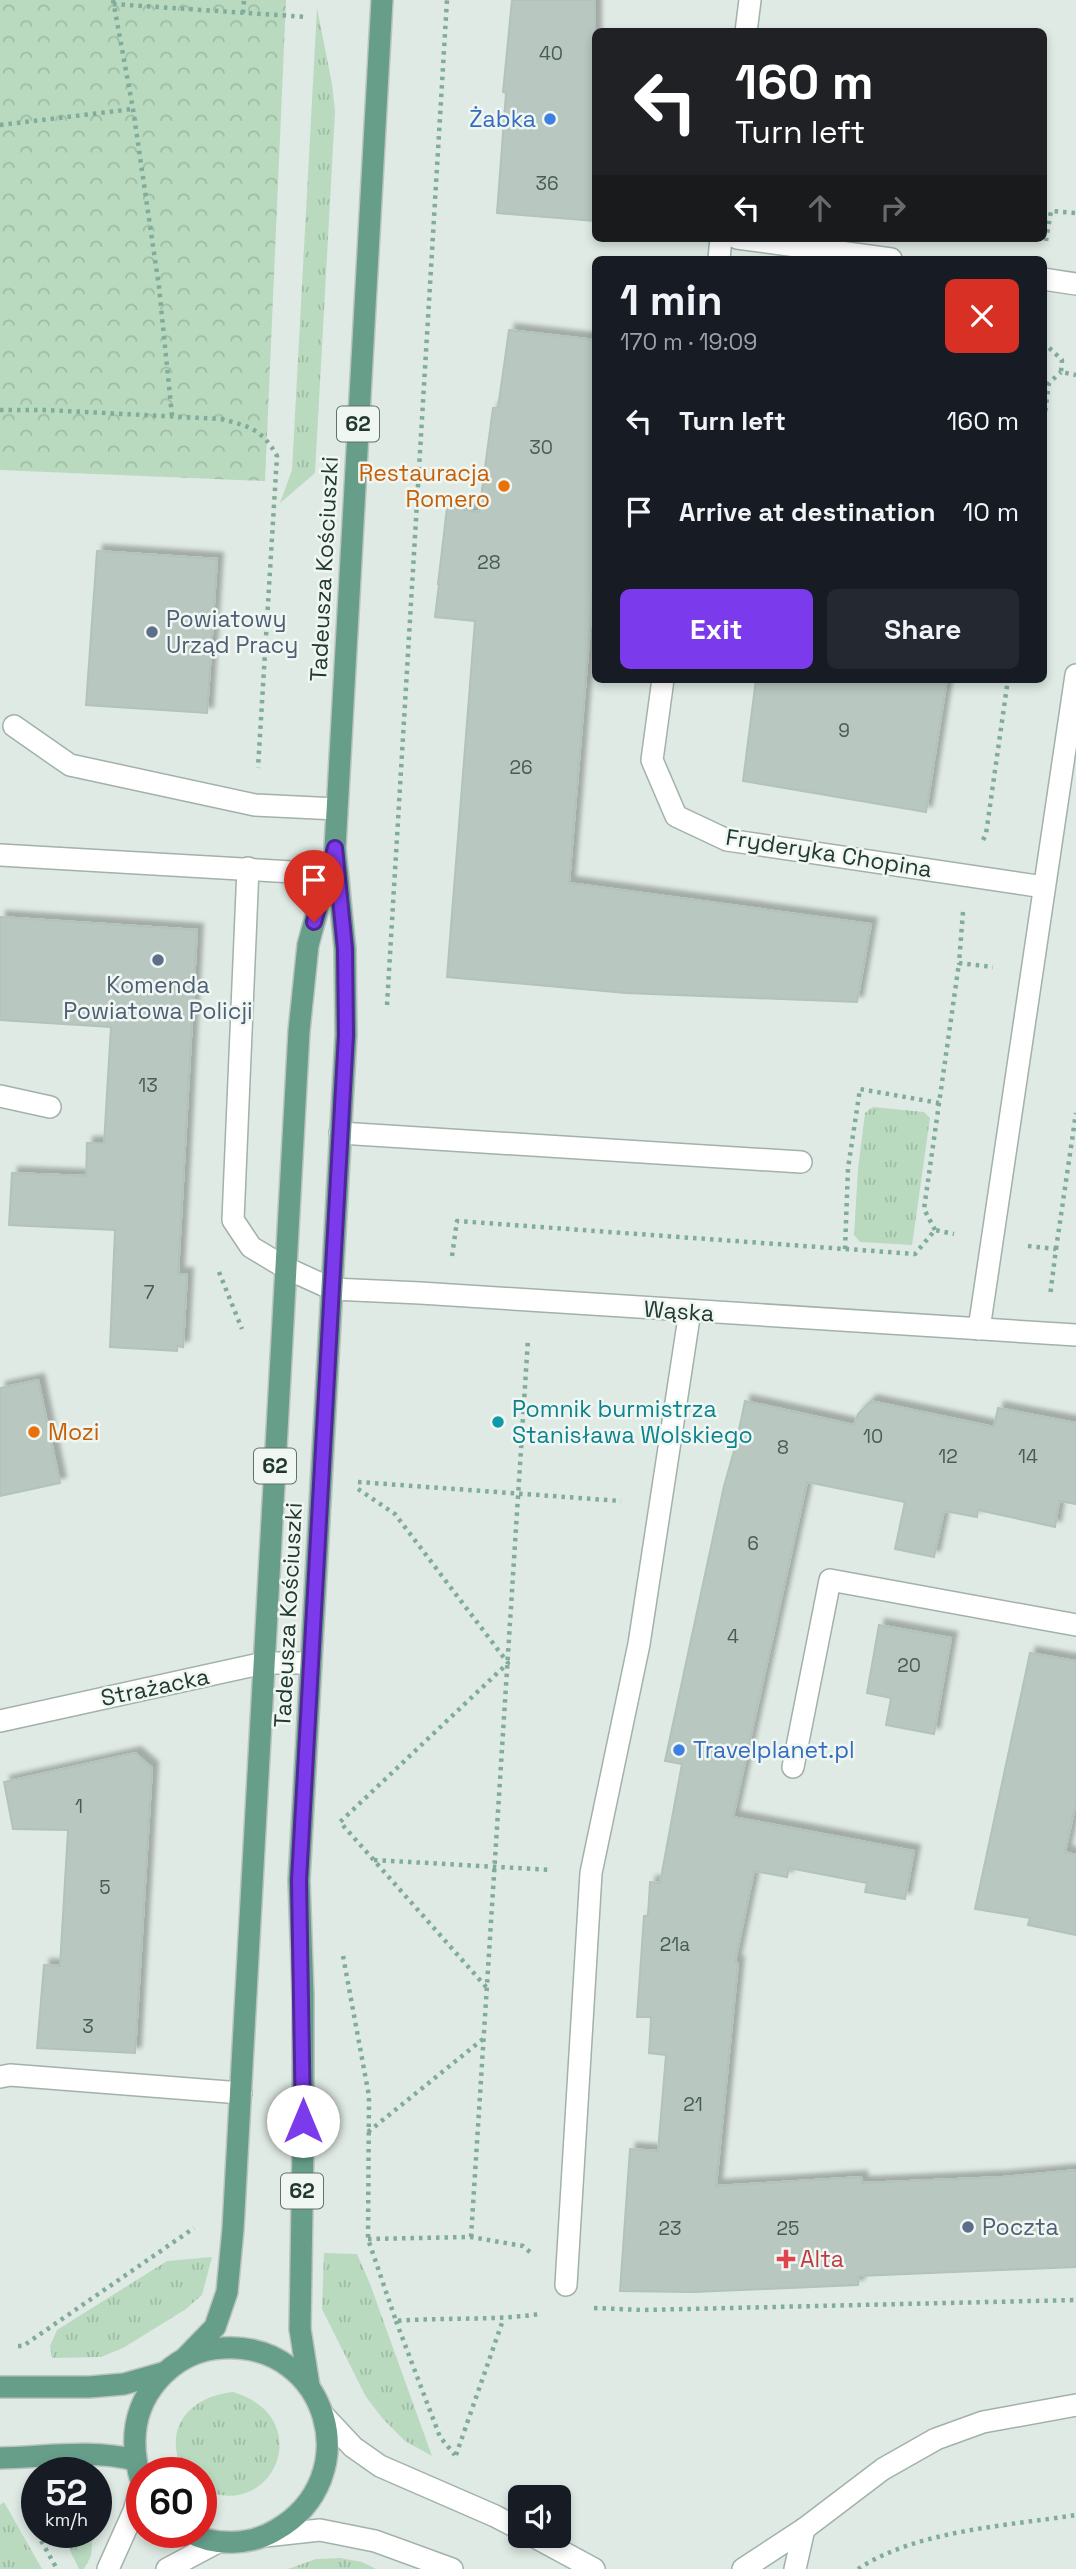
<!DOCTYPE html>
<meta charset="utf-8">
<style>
body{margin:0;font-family:"Space Grotesk",sans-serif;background:#242831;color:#f1f3f6;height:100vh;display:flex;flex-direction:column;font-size:26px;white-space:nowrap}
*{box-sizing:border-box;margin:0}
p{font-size:23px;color:#9ea1a6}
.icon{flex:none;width:38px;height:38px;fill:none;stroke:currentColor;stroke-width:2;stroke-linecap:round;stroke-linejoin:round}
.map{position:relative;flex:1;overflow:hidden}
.details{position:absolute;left:592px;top:256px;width:455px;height:427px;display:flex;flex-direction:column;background:#171b24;border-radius:10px;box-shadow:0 4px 10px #0003}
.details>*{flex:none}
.hud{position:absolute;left:592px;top:28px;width:455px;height:214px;border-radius:10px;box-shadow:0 4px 10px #0003;background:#202124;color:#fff;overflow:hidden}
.controls{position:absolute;left:508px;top:2485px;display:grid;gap:14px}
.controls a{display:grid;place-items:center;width:63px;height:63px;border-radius:10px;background:#171b24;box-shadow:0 4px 10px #0003;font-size:35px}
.speed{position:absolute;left:21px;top:2457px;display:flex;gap:14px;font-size:35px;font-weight:700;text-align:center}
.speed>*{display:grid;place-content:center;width:91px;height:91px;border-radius:50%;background:#171b24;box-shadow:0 4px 10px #0003;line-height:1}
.speed small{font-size:18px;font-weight:400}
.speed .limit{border:10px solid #d22;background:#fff;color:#111}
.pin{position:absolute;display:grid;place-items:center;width:60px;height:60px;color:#fff;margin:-72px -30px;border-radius:50% 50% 50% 0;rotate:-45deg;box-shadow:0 0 7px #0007}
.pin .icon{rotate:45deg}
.me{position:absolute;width:77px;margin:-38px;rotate:0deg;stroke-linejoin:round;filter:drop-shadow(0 0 5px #0008)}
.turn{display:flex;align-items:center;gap:24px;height:147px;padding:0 28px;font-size:32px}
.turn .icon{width:91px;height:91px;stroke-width:2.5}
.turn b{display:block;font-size:49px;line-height:60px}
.lanes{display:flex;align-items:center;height:66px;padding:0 28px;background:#0003;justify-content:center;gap:35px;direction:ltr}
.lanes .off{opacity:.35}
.round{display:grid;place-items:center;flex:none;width:74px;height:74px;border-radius:10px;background:#242831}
.summary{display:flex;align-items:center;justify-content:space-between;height:119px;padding:0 28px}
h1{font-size:42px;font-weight:700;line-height:52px}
.primary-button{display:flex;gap:14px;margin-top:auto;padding:14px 28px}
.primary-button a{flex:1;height:80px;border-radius:10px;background:#7c3aed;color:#fff;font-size:28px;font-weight:700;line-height:80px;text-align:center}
.primary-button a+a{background:#242831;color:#f1f3f6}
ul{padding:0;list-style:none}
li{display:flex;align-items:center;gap:21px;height:91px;padding:0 28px}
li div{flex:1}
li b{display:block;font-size:26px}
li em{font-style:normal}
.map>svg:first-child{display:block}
.grass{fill:url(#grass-tufts)}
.park{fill:url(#park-crowns)}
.building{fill:#b8c7c0;stroke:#b2c3bb;stroke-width:2;filter:url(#shadow)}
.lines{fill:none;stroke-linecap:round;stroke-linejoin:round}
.minor-casing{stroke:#a2b1aa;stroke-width:24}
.major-casing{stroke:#bcc4c1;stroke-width:24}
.path{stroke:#81ac9b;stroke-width:4.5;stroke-dasharray:3.5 5;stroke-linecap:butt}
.minor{stroke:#fff;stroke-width:21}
.major{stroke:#669e8a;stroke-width:21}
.route-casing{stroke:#51269a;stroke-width:18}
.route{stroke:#7c3aed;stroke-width:12}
.shop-dot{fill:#3f7fe0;stroke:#f0f7f2;stroke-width:2.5}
.food-dot{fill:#e8710a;stroke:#f0f7f2;stroke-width:2.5}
.service-dot{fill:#5c6f8a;stroke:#f0f7f2;stroke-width:2.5}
.culture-dot{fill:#0f9aa8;stroke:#f0f7f2;stroke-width:2.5}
.health-dot{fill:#e0444e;stroke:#f0f7f2;stroke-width:2.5}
.labels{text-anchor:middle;stroke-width:5;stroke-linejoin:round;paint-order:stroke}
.number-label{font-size:19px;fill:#475c54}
.shield{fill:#f0f7f2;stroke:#5f726a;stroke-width:2}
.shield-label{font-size:21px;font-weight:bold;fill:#213930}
.shop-label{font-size:23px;fill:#366cbe;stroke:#f0f7f2;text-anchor:end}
.food-label{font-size:23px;fill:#c56008;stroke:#f0f7f2;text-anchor:end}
.street-label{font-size:23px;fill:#213930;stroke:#f0f7f2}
.service-label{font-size:23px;fill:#4e5e75;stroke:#f0f7f2;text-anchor:start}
.culture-label{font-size:23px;fill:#0d838f;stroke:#f0f7f2;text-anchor:start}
.health-label{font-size:23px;fill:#be3a42;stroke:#f0f7f2;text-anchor:start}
</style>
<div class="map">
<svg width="1076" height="2569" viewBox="0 0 1076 2569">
<defs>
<pattern id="grass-tufts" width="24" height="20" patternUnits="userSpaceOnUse" patternTransform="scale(1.75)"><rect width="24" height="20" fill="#b9dabf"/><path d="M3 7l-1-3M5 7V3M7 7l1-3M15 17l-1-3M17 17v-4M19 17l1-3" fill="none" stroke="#9fbca4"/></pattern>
<pattern id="park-crowns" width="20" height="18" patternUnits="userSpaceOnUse" patternTransform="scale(1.75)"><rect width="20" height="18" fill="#b9dabf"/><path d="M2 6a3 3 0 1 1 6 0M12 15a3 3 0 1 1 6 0" fill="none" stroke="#9fbca4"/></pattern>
<filter id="shadow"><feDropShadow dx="6" dy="-6" stdDeviation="2" flood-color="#0004"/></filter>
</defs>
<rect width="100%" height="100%" fill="#dfeae4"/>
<g class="grass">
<path d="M317,8L332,84L335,111L315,473L280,503L292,470Z"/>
<path d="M873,1107L924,1112L930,1118L912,1245L860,1242L854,1235L858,1169L865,1113Z"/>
<path d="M324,2253L357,2254L370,2284L432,2456L405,2441L383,2419L366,2397L322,2309Z"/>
<path d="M212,2257L202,2295L186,2309L123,2348L101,2357L52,2358L50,2346L57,2330L167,2261Z"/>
<path d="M233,2392C318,2417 274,2523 201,2489V2473H185C160,2431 189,2396 233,2392Z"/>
<path d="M4,2502L42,2569H0V2505Z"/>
<path d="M61,2532H93L91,2556L84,2569H79Z"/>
<path d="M340,2558L362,2562L376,2569H288L316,2559Z"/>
</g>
<path class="park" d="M0,0H286L265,481L0,470Z"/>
<g class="building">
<path d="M512,0H595V221L497,213L506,93L503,92Z"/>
<path d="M509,330L595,340V567L569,883L871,924L857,1002L626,993L447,977L475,621L435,617L439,584H438L447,508L479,512L493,408H498Z"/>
<path d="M97,551L217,559L207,713L86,705Z"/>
<path d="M756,679H947L926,812L743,781Z"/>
<path d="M0,917L197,930L178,1274H187L183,1347L177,1346V1351L110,1347L115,1230L9,1225L12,1173L86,1176L87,1143H104L111,1027L0,1020Z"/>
<path d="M38,1380L60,1483L0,1496V1388Z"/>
<path d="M745,1401L854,1425L858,1414L871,1401L994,1427L998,1408L1076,1423V1504L1059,1501L1055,1527L978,1510L977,1517L944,1511L934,1557L895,1549L905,1502L807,1482L733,1817L914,1851L905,1899L865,1892L867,1883L789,1868L787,1877L754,1871L735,1962L738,1963L716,2186L861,2177L862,2183L1003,2177L1076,2170V2267L859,2276L858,2285L693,2292L620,2291L630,2149L658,2151L666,2055L649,2053L651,2017H637L644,1916H648L650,1882L660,1883L682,1764L665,1761L724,1486L736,1444Z"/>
<path d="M879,1625L951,1638L934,1734L886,1725L891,1698L867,1693Z"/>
<path d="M1030,1653L1076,1661V1802L1065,1852L1076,1855V1935L1028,1925L1030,1918L975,1909Z"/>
<path d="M135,1753L152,1768L135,2053L37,2048L44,1965L60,1966L68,1830L13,1829L4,1782Z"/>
</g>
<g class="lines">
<g class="minor-casing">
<g id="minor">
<path d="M746,32L750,0"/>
<path d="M737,238L891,259"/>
<path d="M719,259L721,238"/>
<path d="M1043,279L1076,284"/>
<path d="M663,679L652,760L676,816L727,840L1044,887"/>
<path d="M14,726L70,765L255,805L337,809"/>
<path d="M0,855L327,874"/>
<path d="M248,868L233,1220L251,1247L286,1268L332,1289L420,1293L1076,1335"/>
<path d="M0,1096L50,1107"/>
<path d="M340,1133L801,1162"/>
<path d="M979,1329L1076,675"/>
<path d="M0,1721L264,1663H311"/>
<path d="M793,1767L830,1580L1076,1625"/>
<path d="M0,2077L10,2075L241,2093"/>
<path d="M566,2285L591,1873L639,1644L690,1311"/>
<path d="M324,2416L353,2447L380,2466L495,2516L520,2529"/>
<path d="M265,2536L320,2530L375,2541L452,2569"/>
<path d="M533,2536L594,2569"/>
<path d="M108,2569L134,2511L142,2484"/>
<path d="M167,2569L218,2542"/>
<path d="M743,2569L804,2529L883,2469L936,2439L983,2422L1076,2405"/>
<path d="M795,2569L804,2529"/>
</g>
</g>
<g class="major-casing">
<g id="major">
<path d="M185,2358L215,2327L227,2292L233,2229L299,1031L308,945L331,861"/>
<path d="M309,2386L300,2329L303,2146V1995L299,1880L346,1035L345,949L335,848L382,0"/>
<path d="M0,2387H89L124,2384L166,2372"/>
<path d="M0,2458C45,2457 91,2449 135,2460"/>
<path d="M142,2484C130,2447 131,2411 158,2380C175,2361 198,2349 223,2348C329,2342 367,2478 276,2530C251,2545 215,2547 189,2532"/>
</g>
</g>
<g class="path">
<path d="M113,0L133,109L159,287L172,416"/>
<path d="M113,4L307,17"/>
<path d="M243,13L244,0"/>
<path d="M0,125L133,109"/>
<path d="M1046,241L1051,211L1076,213"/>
<path d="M1043,342L1062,360L1061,372L1076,375"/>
<path d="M0,410H46L221,419C249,426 262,429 277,456L258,768"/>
<path d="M1043,428L1049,383L1061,372"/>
<path d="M983,840L986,834L1008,679"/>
<path d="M963,912L959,963L993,967"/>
<path d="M387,1005L447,0"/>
<path d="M935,1230L924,1209L959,963"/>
<path d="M1028,1246L1056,1249L1050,1296"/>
<path d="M845,1249L848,1168L860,1089L939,1103"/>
<path d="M1056,1249L1076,1113"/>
<path d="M452,1256L457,1221L915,1254L935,1230L954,1234"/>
<path d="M219,1272L242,1329"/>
<path d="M358,1482L621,1501"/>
<path d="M358,1489L395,1514L508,1663L340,1822L487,1988"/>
<path d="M374,1860L552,1870"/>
<path d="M343,1956L369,2096L368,2239L396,2321C445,2317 492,2321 540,2314"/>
<path d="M368,2132L483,2039"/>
<path d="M471,2237L528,1339"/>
<path d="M368,2239L471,2237L523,2246L531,2253"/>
<path d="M594,2308L643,2310L1076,2300"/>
<path d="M396,2321L440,2437L455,2455"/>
<path d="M18,2346H23L194,2228"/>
<path d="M456,2455L503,2320"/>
<path d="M25,2494V2512L57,2569"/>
<path d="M858,2569C917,2530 1007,2526 1076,2515"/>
</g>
<use href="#minor" class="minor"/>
<use href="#major" class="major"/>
</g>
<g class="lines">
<g class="route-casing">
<path id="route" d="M303,2121L299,1880L346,1035L345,949L335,848L314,922"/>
</g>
<use href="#route" class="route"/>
</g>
<g class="shop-dot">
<circle cx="550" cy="119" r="7"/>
<circle cx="679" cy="1750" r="7"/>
</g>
<g class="food-dot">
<circle cx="504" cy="486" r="7"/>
<circle cx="34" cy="1432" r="7"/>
</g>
<g class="service-dot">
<circle cx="152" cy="632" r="7"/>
<circle cx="158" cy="960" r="7"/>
<circle cx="968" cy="2227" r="7"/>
</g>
<circle class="culture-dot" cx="498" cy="1422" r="7"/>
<path class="health-dot" d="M782.5 2248.5h7v7h7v7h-7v7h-7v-7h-7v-7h7z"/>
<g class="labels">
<g class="number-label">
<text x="551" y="60">40</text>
<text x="547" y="190">36</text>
<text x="541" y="454">30</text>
<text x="489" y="569">28</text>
<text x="844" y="737">9</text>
<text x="521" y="774">26</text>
<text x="148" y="1092">13</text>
<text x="149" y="1299">7</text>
<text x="873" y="1443">10</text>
<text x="783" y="1454">8</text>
<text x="948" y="1463">12</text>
<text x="1028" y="1463">14</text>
<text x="753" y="1550">6</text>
<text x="733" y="1643">4</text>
<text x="909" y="1672">20</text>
<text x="79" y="1813">1</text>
<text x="105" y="1894">5</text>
<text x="675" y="1951">21a</text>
<text x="88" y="2033">3</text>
<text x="693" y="2111">21</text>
<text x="670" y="2235">23</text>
<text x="788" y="2235">25</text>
</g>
<g class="shield">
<rect x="337" y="406.5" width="42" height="35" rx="5"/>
<rect x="254" y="1448.5" width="42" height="35" rx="5"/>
<rect x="281" y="2173.5" width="42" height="35" rx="5"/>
</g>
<g class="shield-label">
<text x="358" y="431">62</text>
<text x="275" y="1473">62</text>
<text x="302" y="2198">62</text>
</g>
<g class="shop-label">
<text x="536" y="127">Żabka</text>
<text x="693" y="1758" text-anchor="start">Travelplanet.pl</text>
</g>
<g class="food-label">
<text x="490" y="481">Restauracja<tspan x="490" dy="26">Romero</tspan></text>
<text x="48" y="1440" text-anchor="start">Mozi</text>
</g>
<g class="street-label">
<text transform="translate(324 569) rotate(-87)" y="8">Tadeusza Kościuszki</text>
<text transform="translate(829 853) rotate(9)" y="8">Fryderyka Chopina</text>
<text transform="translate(679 1311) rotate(4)" y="8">Wąska</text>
<text transform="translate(288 1615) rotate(-87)" y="8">Tadeusza Kościuszki</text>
<text transform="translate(155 1687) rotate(-12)" y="8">Strażacka</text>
</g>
<g class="service-label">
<text x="166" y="627">Powiatowy<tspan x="166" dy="26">Urząd Pracy</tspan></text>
<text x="158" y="993" text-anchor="middle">Komenda<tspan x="158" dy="26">Powiatowa Policji</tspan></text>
<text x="982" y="2235">Poczta</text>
</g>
<g class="culture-label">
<text x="512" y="1417">Pomnik burmistrza<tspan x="512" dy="26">Stanisława Wolskiego</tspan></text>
</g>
<g class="health-label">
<text x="800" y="2267">Alta</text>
</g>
</g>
</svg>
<div class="controls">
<a><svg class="icon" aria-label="sound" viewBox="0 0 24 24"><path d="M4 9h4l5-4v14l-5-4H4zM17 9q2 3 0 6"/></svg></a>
</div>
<div class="speed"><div>52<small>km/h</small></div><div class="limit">60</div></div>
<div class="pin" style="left:314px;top:922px;background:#d93025"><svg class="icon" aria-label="arrive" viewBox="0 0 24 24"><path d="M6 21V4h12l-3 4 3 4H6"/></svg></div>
<svg class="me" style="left:303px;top:2121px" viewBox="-20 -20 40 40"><circle r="19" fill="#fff"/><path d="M0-13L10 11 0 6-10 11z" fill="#7c3aed"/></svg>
<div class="hud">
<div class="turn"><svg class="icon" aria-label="left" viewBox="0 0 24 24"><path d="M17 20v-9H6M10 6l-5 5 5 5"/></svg><div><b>160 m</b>Turn left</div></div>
<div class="lanes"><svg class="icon" aria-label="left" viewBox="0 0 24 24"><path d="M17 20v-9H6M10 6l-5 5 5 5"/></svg><svg class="icon off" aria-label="ahead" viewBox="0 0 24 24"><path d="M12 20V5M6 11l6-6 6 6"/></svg><svg class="icon off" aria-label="right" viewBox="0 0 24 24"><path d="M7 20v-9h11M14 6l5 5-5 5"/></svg></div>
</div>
<section class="details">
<div class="summary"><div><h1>1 min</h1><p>170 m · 19:09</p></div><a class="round" style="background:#d93025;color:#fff"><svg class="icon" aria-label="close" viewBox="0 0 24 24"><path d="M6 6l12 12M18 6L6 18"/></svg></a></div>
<ul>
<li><svg class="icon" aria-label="left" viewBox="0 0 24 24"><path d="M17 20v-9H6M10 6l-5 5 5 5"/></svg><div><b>Turn left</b></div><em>160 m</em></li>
<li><svg class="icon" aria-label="arrive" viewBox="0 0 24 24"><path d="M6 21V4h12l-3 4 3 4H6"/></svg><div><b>Arrive at destination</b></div><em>10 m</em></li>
</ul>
<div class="primary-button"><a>Exit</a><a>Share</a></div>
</section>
</div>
